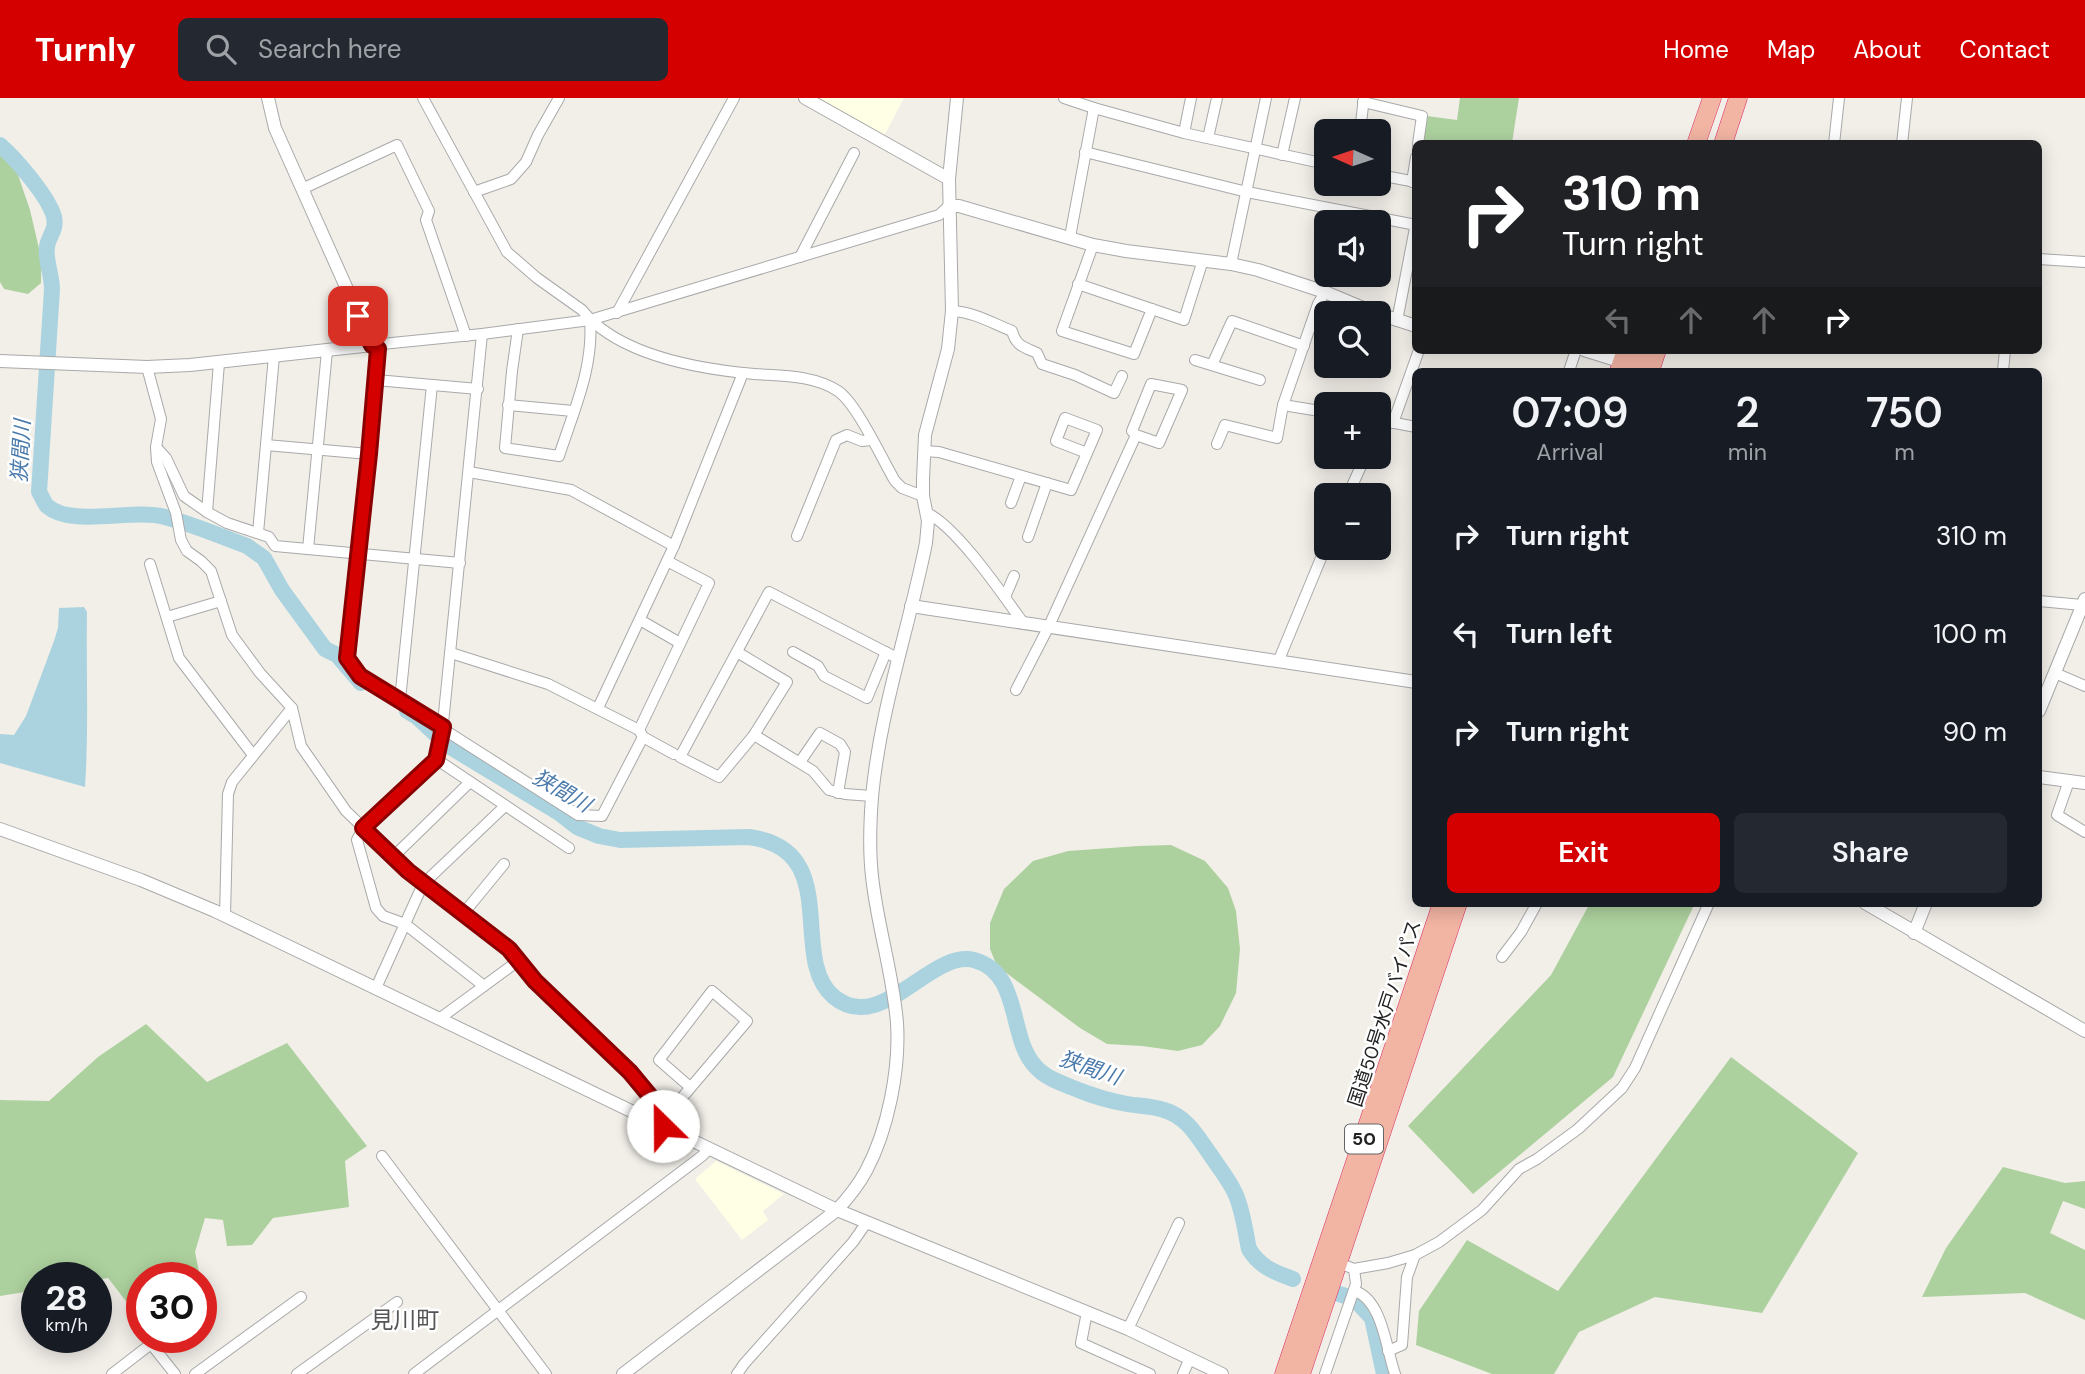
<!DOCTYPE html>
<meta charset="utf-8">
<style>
body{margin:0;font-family:"DM Sans","Noto Sans JP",sans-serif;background:#242831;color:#f1f3f6;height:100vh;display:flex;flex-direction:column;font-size:26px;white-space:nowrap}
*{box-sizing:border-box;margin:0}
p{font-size:23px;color:#9ea1a6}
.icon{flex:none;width:38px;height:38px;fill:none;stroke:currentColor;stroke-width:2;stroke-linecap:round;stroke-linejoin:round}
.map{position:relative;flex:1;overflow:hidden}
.sheet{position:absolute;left:1412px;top:270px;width:630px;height:539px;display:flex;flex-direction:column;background:#171b24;border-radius:10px;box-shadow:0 4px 18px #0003}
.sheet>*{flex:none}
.hud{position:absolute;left:1412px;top:42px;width:630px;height:214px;border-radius:10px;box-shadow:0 4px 18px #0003;background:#202124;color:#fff;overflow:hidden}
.needle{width:46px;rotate:273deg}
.tools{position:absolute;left:1314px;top:21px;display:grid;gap:14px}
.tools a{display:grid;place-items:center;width:77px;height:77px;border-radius:10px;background:#171b24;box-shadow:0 4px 18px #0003;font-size:35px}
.speed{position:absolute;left:21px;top:1164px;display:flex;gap:14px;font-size:35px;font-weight:700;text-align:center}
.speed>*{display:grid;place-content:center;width:91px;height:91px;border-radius:50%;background:#171b24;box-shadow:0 4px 18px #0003;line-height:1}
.speed small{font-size:18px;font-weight:400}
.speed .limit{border:10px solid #d22;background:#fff;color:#111}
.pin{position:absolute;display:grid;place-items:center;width:60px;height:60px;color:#fff;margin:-30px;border-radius:14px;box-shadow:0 4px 10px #0006}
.me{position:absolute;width:77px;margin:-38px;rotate:337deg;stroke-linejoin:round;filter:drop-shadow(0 0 5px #0008)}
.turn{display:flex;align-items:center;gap:24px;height:147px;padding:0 35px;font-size:32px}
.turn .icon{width:91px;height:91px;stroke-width:2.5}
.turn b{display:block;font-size:49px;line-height:60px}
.lanes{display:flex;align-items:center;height:66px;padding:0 35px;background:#0003;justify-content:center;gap:35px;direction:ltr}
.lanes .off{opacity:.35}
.eta{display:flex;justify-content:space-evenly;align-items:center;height:119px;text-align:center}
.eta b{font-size:42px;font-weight:600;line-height:49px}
.action{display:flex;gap:14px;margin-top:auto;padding:14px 35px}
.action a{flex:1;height:80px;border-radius:10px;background:#d40000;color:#fff;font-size:28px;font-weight:600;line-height:80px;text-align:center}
.action a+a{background:#242831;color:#f1f3f6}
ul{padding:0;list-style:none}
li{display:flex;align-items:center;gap:21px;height:98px;padding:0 35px}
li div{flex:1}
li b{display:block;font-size:26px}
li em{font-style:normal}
header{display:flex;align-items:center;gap:42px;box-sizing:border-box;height:98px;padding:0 35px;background:#d40000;color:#fff}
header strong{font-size:33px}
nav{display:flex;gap:38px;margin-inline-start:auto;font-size:24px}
.search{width:490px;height:63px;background:#242831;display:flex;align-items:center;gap:18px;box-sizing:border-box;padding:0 24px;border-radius:10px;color:#9ea1a6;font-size:26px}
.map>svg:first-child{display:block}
.education{fill:#ffffe5}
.forest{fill:#add19e}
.water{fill:#aad3df}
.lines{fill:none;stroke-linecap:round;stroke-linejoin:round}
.river{stroke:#aad3df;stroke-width:16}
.minor-casing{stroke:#a9a9a9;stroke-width:12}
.tertiary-casing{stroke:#a9a9a9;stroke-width:14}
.trunk-casing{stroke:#dc2a67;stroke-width:19}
.minor{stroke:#fff;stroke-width:10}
.tertiary{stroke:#fff;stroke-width:12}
.trunk{stroke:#f2b4a3;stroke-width:18}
.route-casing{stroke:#8a0000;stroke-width:18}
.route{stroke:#d40000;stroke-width:12}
.labels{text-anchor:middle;stroke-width:5;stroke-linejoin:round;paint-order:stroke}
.shield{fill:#fff;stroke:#646464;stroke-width:2}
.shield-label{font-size:18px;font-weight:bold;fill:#222}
.street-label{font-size:19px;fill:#222;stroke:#fff}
.water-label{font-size:21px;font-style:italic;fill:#4a7aab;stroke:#fff}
.quarter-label{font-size:23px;fill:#555;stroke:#fff}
</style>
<header>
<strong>Turnly</strong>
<div class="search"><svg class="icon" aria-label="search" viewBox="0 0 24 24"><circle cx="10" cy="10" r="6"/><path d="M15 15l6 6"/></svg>Search here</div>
<nav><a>Home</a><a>Map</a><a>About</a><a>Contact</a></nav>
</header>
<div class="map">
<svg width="2085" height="1276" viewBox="0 0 2085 1276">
<rect width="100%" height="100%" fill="#f2efe9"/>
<g class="education">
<path d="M812,0H904L884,38Z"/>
<path d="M716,1063L784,1096L763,1113L768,1122L742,1142L695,1081Z"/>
</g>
<g class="forest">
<path d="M1460,0H1519L1512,45L1422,46L1427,18L1457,22Z"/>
<path d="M0,55L15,68L30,112L41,159V185L28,196L4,191L0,184Z"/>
<path d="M1171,747L1205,763L1228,790L1236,813L1240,851L1236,895L1220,928L1202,947L1178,953L1142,948L1107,946L1080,930L997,868L990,851V825L1004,791L1033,763L1068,753L1138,748Z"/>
<path d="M1590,805H1695L1613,979L1473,1096L1408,1028L1551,877Z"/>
<path d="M146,926L207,984L287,945L367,1048L345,1063L349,1109L273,1120L252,1147L227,1148L223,1122L205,1120L195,1154L200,1179L142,1180V1224L108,1180L96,1182V1180H37V1192L0,1198V1002L49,1003L98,959Z"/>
<path d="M1731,959L1858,1055L1762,1215L1655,1199L1579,1234L1554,1276H1492L1416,1247L1419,1213L1467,1142L1558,1193Z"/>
<path d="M2003,1069L2065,1085L2085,1083V1111L2063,1103L2050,1135L2085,1152V1222L2025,1195L1922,1199L1946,1150Z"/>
</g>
<path class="water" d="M84,509L87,514C86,572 89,631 85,689L0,665V636L14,637L26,618L54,543L58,530L59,510Z"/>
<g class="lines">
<g class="river">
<path d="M0,47C15,60 49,99 54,119C57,133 48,138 47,149C45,162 52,177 52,191C48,259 43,326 39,394C42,398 44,405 47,408C72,430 132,410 165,419C192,426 220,438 247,448L264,460L282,492L325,551L337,557L361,585"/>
<path d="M407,613L417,619L447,647L559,715L577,729L599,738L620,742L749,739C845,752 787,860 834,899C881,938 931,851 974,862C1022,875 1008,939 1035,968C1047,982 1065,986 1081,993C1096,999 1111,1003 1127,1006C1139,1008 1152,1008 1164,1012C1188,1019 1198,1040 1212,1059C1220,1071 1229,1082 1235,1095C1243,1112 1245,1133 1249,1151C1260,1169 1274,1174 1293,1181"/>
<path d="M1339,1196L1349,1199"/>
<path d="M1356,1203L1372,1220L1384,1276"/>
</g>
<g class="minor-casing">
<g id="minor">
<path d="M423,0L507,154L537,180L582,212C618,257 699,271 754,276C782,278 814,277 838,293C857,306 882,361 895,383L902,390L923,398"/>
<path d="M1064,0L1094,10"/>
<path d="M1363,4L1422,18L1418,46"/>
<path d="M1360,33L1364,0"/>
<path d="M1184,35L1191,0"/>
<path d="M1208,40L1217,0"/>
<path d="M1834,46L1839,0"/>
<path d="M1902,46L1907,0"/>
<path d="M1085,54L1247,94L1416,127"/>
<path d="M1282,57L1295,0"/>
<path d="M1379,77L1416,84"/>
<path d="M1412,84L1416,59"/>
<path d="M302,91L397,47L429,113L426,122L466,238"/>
<path d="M474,94L511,81L526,64L538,37L559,0"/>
<path d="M1070,139L1094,10L1184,35L1326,66"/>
<path d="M1093,147L1062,233L1134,256L1152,211"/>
<path d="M800,159L854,55"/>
<path d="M2039,161L2085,164"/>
<path d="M1231,166L1266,0"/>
<path d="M1078,186L1184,222L1203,162"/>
<path d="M1325,194L1318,206L1283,307L1326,314"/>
<path d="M952,213C974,214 992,225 1012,233C1016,248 1024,249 1037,255L1042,266L1075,277L1114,295L1122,278"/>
<path d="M617,215L734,0"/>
<path d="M1397,223L1416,125"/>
<path d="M518,231L512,273L505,350L559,358C573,314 594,270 590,222"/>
<path d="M482,236L442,635L436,661L363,730L357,742L376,810L383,818L405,826L484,888"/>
<path d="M372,247L378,252L376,282L347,560L360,578L578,717L602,718L643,639L639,632L709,485L667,463"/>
<path d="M372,247L482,236L590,222L939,117L949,108"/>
<path d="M1195,262L1260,282"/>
<path d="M1212,267L1232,223L1304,248"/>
<path d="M147,269L161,321L156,349L157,364L176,415L181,442L187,453L201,463L211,473L232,537L260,575L292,610L301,648L346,713L408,773L509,851L535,883L601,944L630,974L664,1015L663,1028"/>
<path d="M1569,273L1576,252"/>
<path d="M2003,273L2005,252"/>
<path d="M376,282L478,291"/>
<path d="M508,307L573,313"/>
<path d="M1379,322L1416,329"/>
<path d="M1393,325L1419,252"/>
<path d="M1217,346L1225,327L1277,340L1283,307"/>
<path d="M266,347L369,356"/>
<path d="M156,349L166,360L184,398L207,414L227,425L269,439L275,448L460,465"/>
<path d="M924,353L939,354L1071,392L1097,332L1065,320L1056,343L1087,355"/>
<path d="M469,374L571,392L674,448"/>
<path d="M1348,397L1365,359"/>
<path d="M1011,405L1021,378"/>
<path d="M207,414L219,265"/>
<path d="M927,415C957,429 1003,497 1024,526"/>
<path d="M258,435L274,258"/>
<path d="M797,438L836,342L847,337L862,343L871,342"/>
<path d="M1028,439L1047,385"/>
<path d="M308,451L327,253"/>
<path d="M150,466L179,560L253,657"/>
<path d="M1005,499L1014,478"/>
<path d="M2039,503L2082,507"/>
<path d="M167,519L221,503"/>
<path d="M640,522L680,545"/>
<path d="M737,554L787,584L754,637L719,679L680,659L769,494L897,560"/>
<path d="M793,554L818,568L824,578L867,600L886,554"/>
<path d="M451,555L548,586L639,632"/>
<path d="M1278,564L1326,448"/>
<path d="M2055,575L2085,588"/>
<path d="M1016,592L1048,530L1136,337L1159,345L1182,292L1151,286L1132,333L1136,337"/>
<path d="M400,602L432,287"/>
<path d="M598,610L674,448L743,275"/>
<path d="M754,637L813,673L829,692L845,696L872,698"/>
<path d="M643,639L674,656"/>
<path d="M436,661L569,750"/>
<path d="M800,664L820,635L840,646L845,654L838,695"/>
<path d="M2069,683L2057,717L2085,734"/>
<path d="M393,759L470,684"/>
<path d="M463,816L504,766"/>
<path d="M225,818L228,696L232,684L292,610"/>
<path d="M1502,859L1521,834L1537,805"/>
<path d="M376,890L423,786L505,708"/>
<path d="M439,921L518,863"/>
<path d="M664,1021L747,923L712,893L659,962L690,989"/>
<path d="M382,1058L546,1276"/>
<path d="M1354,1171L1388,1165L1415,1157L1439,1144L1482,1112L1519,1071L1537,1061L1578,1031L1622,990L1635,970L1709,805"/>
<path d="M1355,1193C1383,1203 1386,1251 1395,1276"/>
<path d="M1087,1214L1081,1245L1150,1276"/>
<path d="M1128,1231L1179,1125"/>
<path d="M1388,1253L1402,1247L1407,1179L1415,1157"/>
<path d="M112,1276L151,1246L175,1276"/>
<path d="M195,1276L301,1199"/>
<path d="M297,1276L397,1204"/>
<path d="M414,1276L702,1058L709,1051"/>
<path d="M737,1276L744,1266L853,1144L867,1124"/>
<path d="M1183,1276L1190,1260"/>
<path d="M1325,1276L1356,1186L1354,1171L1337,1164"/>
</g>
</g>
<g class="tertiary-casing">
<g id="tertiary">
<path d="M805,0L949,81"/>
<path d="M949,108H959L1093,147L1126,153L1231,166L1258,172L1325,194L1375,215"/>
<path d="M1379,216L1416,228"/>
<path d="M1584,252L1629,266"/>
<path d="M0,263L147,269L190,267L372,247L275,30L268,0"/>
<path d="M911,508L1416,584"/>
<path d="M2039,613L2085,501"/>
<path d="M2039,679L2085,685"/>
<path d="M0,731L141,782L215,813L837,1112L1128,1231L1222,1276"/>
<path d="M1865,805L2085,933"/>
<path d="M1914,835L1926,805"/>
<path d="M623,1276L837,1112C848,1100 858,1088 866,1073C888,1032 900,971 897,925C893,875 877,827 872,778C869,752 870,725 872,699C880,612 909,530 926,445L928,423L923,398V381L925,337L948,251L952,213L949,81L957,0"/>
</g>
</g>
<g class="trunk-casing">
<g id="trunk">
<path d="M1696,46L1712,0"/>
<path d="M1723,46L1738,0"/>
<path d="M1619,273L1626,252"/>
<path d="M1635,273L1642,252"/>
<path d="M1650,273L1657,252"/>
<path d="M1284,1276L1442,805"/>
<path d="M1301,1276L1458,805"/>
</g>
</g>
<use href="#minor" class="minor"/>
<use href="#tertiary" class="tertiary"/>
<use href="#trunk" class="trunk"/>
</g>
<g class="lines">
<g class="route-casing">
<path id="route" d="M358,218L372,247L378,251L369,356L347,560L360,578L443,629L436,662L363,730L408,773L509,851L535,883L630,974L664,1015L663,1028"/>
</g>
<use href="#route" class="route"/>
</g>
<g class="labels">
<rect class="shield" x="1345" y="1026.5" width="38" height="29" rx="5"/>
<g class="shield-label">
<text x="1364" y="1047">50</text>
</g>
<g class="street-label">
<text transform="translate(1384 915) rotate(-72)" y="7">国道50号水戸バイパス</text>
</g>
<g class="water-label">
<text transform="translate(21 353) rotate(-87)" y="7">狭間川</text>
<text transform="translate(562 693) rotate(30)" y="7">狭間川</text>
<text transform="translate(1090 970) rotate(19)" y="7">狭間川</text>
</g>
<g class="quarter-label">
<text x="405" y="1230">見川町</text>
</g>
</g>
</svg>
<div class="tools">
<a><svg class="needle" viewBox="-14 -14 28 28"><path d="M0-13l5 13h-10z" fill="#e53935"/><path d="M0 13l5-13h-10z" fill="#9ea1a6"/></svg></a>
<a><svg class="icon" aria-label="sound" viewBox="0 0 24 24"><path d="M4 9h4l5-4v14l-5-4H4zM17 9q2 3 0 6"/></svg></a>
<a><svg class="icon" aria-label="search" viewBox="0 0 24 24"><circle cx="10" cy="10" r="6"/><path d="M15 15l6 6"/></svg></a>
<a>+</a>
<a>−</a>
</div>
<div class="speed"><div>28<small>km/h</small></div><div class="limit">30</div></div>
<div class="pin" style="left:358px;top:218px;background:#d93025"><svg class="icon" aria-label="arrive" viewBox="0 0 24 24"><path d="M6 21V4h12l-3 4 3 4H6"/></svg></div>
<svg class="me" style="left:663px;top:1028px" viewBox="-20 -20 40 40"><circle r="19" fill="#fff"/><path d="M0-13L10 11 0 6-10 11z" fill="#d40000"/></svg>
<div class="hud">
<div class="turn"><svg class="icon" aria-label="right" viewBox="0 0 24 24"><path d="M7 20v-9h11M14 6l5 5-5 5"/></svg><div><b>310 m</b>Turn right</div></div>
<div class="lanes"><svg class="icon off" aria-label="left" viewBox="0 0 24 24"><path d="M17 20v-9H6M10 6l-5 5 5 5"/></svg><svg class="icon off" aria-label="ahead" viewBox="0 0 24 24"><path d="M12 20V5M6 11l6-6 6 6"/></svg><svg class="icon off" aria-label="ahead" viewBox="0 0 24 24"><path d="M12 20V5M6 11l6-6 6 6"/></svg><svg class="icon" aria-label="right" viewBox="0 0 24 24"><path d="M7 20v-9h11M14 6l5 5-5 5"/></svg></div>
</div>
<section class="sheet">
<div class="eta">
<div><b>07:09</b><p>Arrival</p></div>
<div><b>2</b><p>min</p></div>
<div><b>750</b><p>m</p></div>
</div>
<ul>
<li><svg class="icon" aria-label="right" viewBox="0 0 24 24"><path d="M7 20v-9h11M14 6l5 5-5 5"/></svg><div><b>Turn right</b></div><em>310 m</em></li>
<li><svg class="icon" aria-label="left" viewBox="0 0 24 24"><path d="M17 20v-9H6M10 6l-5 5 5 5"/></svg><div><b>Turn left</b></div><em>100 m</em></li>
<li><svg class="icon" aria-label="right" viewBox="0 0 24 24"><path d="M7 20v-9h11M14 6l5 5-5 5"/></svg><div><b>Turn right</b></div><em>90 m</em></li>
</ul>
<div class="action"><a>Exit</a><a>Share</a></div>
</section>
</div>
